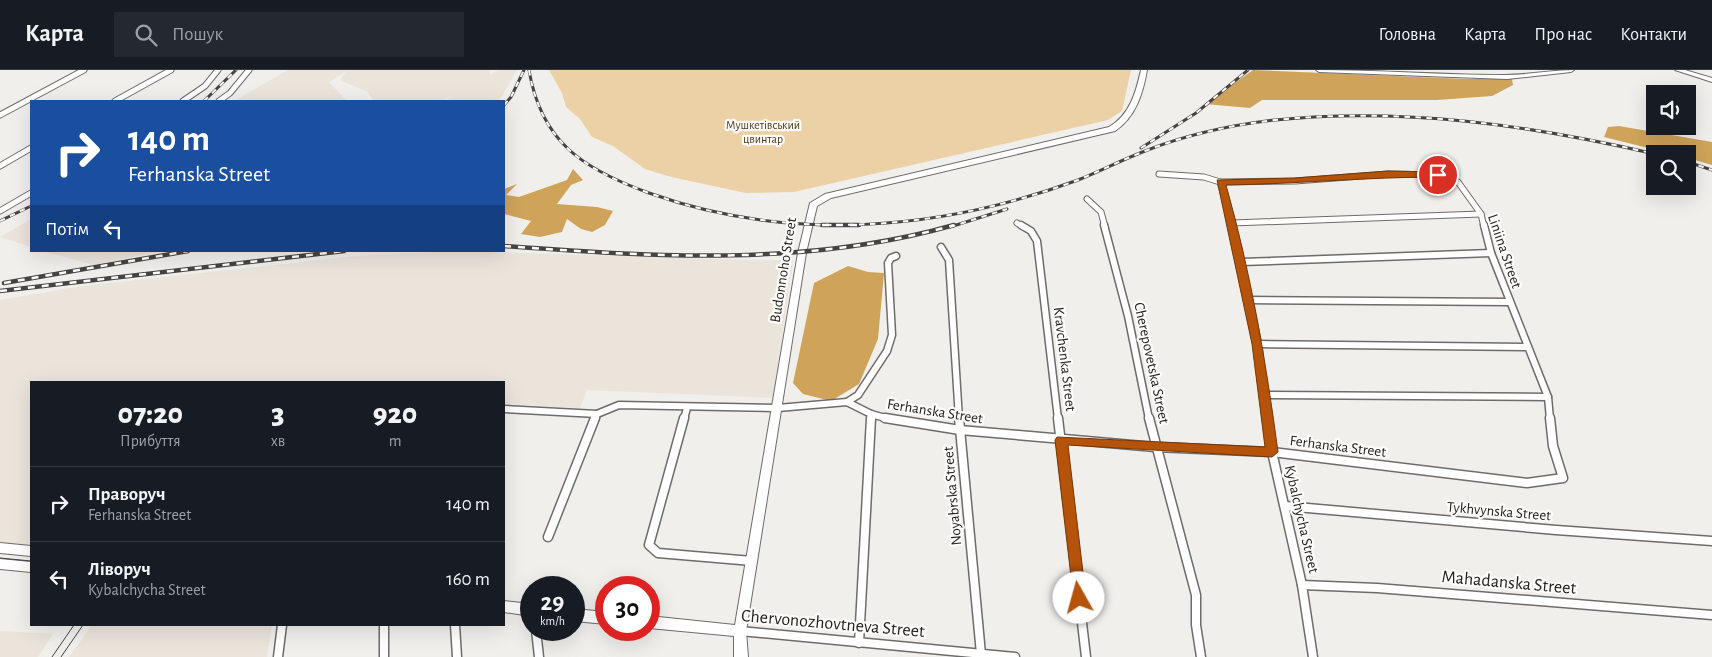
<!DOCTYPE html>
<html lang="uk">
<meta charset="utf-8">
<style>
body{margin:0;font-family:"Alegreya Sans",sans-serif;background:#242831;color:#f1f3f6;height:100vh;display:flex;flex-direction:column;font-size:19px;white-space:nowrap}
*{box-sizing:border-box;margin:0}
p{font-size:16px;color:#9ea1a6}
.icon{flex:none;width:28px;height:28px;fill:none;stroke:currentColor;stroke-width:2;stroke-linecap:round;stroke-linejoin:round}
.map{position:relative;flex:1;overflow:hidden}
.side{position:absolute;left:30px;top:311px;width:475px;height:245px;display:flex;flex-direction:column;background:#171b24;border-radius:0px;box-shadow:0 5px 20px #0002}
.side>*{flex:none}
.guide{position:absolute;left:30px;top:30px;width:475px;height:152px;border-radius:0px;box-shadow:0 5px 20px #0002;background:#1a4fa0;color:#fff;overflow:hidden}
.controls{position:absolute;left:1646px;top:15px;display:grid;gap:10px}
.controls a{display:grid;place-items:center;width:50px;height:50px;border-radius:0px;background:#171b24;box-shadow:0 5px 20px #0002;font-size:25px}
.speed{position:absolute;left:520px;top:506px;display:flex;gap:10px;font-size:25px;font-weight:700;text-align:center}
.speed>*{display:grid;place-content:center;width:65px;height:65px;border-radius:50%;background:#171b24;box-shadow:0 5px 20px #0002;line-height:1}
.speed small{font-size:12px;font-weight:400}
.speed .limit{border:8px solid #d22;background:#fff;color:#111}
.pin{position:absolute;display:grid;place-items:center;width:42px;height:42px;color:#fff;margin:-21px;border:2px solid #fff;border-radius:50%;box-shadow:0 1px 5px #0007}
.me{position:absolute;width:55px;margin:-28px;rotate:353deg;stroke-linejoin:round;filter:drop-shadow(0 0 4px #0008)}
.turn{display:flex;align-items:center;gap:18px;height:105px;padding:0 15px;font-size:22px}
.turn .icon{width:65px;height:65px;stroke-width:2.5}
.turn b{display:block;font-size:35px;line-height:42px}
.then{display:flex;align-items:center;height:48px;padding:0 15px;background:#0003;gap:10px;font-size:19px}
.eta{display:flex;justify-content:space-evenly;align-items:center;height:85px;text-align:center}
.eta b{font-size:30px;font-weight:800;line-height:35px}
ul{padding:0;list-style:none}
li{display:flex;align-items:center;gap:15px;height:75px;padding:0 15px;border-top:1px solid #363941}
li div{flex:1}
li b{display:block;font-size:19px}
li em{font-style:normal}
header{display:flex;align-items:center;gap:30px;box-sizing:border-box;height:70px;padding:0 25px;background:#171b24;border-bottom:1px solid #363941}
header strong{font-size:24px}
nav{display:flex;gap:28px;margin-inline-start:auto;font-size:18px}
.search{width:350px;height:45px;background:#242831;display:flex;align-items:center;gap:12px;box-sizing:border-box;padding:0 18px;border-radius:0px;color:#9ea1a6;font-size:19px}
.map>svg:first-child{display:block}
.built{fill:#eae4db}
.green{fill:#ecd1a6}
.forest{fill:#cfa45a}
.lines{fill:none;stroke-linecap:round;stroke-linejoin:round}
.minor-far2-casing{stroke:#6e6c6a;stroke-width:7}
.minor-far1-casing{stroke:#6e6c6a;stroke-width:9}
.minor-casing{stroke:#6e6c6a;stroke-width:11}
.tertiary-casing{stroke:#6e6c6a;stroke-width:2}
.secondary-casing{stroke:#6e6c6a;stroke-width:2}
.minor-far2{stroke:#fff;stroke-width:5}
.minor-far1{stroke:#fff;stroke-width:6}
.minor{stroke:#fff;stroke-width:8}
.tertiary{fill:#fff;fill-rule:evenodd}
.secondary{fill:#fff;fill-rule:evenodd}
.tram{stroke:#454442;stroke-width:1}
.rail-far1-casing{stroke:#454442;stroke-width:3}
.rail-casing{stroke:#454442;stroke-width:4.5}
.rail-far1{stroke:#fefcfa;stroke-width:2;stroke-dasharray:5.5;stroke-linecap:butt}
.rail{stroke:#fefcfa;stroke-width:2.5;stroke-dasharray:7;stroke-linecap:butt}
.route{fill:#b45309;stroke:#753606}
.labels{text-anchor:middle;stroke-width:4.5;stroke-linejoin:round;paint-order:stroke}
.far-park-label{font-size:12px;fill:#4d3a1a;stroke:#fefcfa}
.street-label{font-size:15px;fill:#232221;stroke:#fefcfa}
.near-street-label{font-size:18px;fill:#232221;stroke:#fefcfa}
</style>
<header>
<strong>Карта</strong>
<div class="search"><svg class="icon" aria-label="search" viewBox="0 0 24 24"><circle cx="10" cy="10" r="6"/><path d="M15 15l6 6"/></svg>Пошук</div>
<nav><a>Головна</a><a>Карта</a><a>Про нас</a><a>Контакти</a></nav>
</header>
<div class="map">
<svg width="1712" height="587" viewBox="0 0 1712 587">
<rect width="100%" height="100%" fill="#f1efec"/>
<g class="built">
<path d="M288,0H490V5L498,0H517L499,31H445L455,24L442,31H373L368,22L340,10L346,1L329,12L347,31H234Z"/>
<path d="M31,149V177L0,167Z"/>
<path d="M43,181H162L94,195Z"/>
<path d="M457,181L793,191L773,328L587,320L580,338L504,334V312H31V476L0,474V230L81,216L356,186Z"/>
<path d="M92,555H272L267,587H69Z"/>
<path d="M0,561L53,564L38,587H0Z"/>
</g>
<path class="green" d="M549,0H1131L1122,41L1108,50L794,122L746,123L671,107L645,99L613,76L592,67L580,49L566,37L562,23Z"/>
<g class="forest">
<path d="M1253,0L1467,9H1512L1513,15L1492,26L1437,30H1262L1250,38L1205,34Z"/>
<path d="M1619,56L1712,72V95L1688,88V84H1672L1604,67L1608,57Z"/>
<path d="M573,99L583,110L571,115L557,134L597,137L613,141L605,155L592,162L581,159L567,149L562,162L540,167L521,164L531,151L504,144V119L517,114L506,125L519,127L567,110Z"/>
<path d="M848,196L868,202L884,203L878,269L859,314L831,331L803,324L793,313L814,213Z"/>
</g>
<g class="lines">
<g class="minor-far2-casing">
<g id="minor-far2">
<path d="M115,31L171,0"/>
<path d="M183,31L205,16L218,0"/>
<path d="M219,31L230,23L249,0"/>
<path d="M0,45L84,0"/>
<path d="M0,96L31,78"/>
<path d="M1159,104L1204,107L1220,112L1295,111L1388,104L1438,105L1458,112L1481,144L1484,157"/>
<path d="M1220,112L1233,157"/>
<path d="M1087,129L1101,142L1105,157"/>
<path d="M0,141L31,123"/>
<path d="M1017,153L1023,157"/>
<path d="M1232,153L1481,144"/>
</g>
</g>
<g class="minor-far1-casing">
<g id="minor-far1">
<path d="M1021,155L1031,161L1037,171L1058,349"/>
<path d="M1104,155L1128,246L1149,349"/>
<path d="M1232,155L1258,274L1267,349"/>
<path d="M1484,155L1491,183L1548,327L1550,349"/>
<path d="M941,177L949,190L959,349"/>
<path d="M1241,192L1491,183"/>
<path d="M1248,230L1510,232"/>
<path d="M1258,274L1528,277"/>
<path d="M1263,325L1548,327"/>
<path d="M847,332L858,325L887,281L892,265L888,193L891,188L896,186"/>
<path d="M504,339L597,344L619,335L778,338L847,332L871,344L889,349"/>
<path d="M595,349L597,344"/>
<path d="M684,349L687,338"/>
<path d="M871,349V344"/>
</g>
</g>
<g class="minor-casing">
<g id="minor">
<path d="M684,348L649,475L658,483L752,491"/>
<path d="M885,348L960,360L1155,377L1272,382L1527,413L1563,408L1553,376L1550,348"/>
<path d="M959,348L981,584"/>
<path d="M1058,348L1086,587"/>
<path d="M1149,348L1196,525V555L1201,587"/>
<path d="M1267,348L1272,382L1302,515L1313,587"/>
<path d="M1285,436L1556,460L1712,471"/>
<path d="M548,467L595,348"/>
<path d="M1302,515L1377,518L1712,545"/>
<path d="M384,555V587"/>
<path d="M455,555L457,587"/>
<path d="M536,560L539,587"/>
<path d="M740,561L1015,587"/>
<path d="M859,573L871,348"/>
<path d="M278,587L282,555"/>
</g>
</g>
<g class="tertiary-casing">
<g id="tertiary">
<path d="M1316,0C1379,0 1442,5 1505,5C1528,5 1551,0 1574,0L1571,2L1507,9L1319,2Z"/>
<path d="M1675,0H1685L1712,8V12Z"/>
</g>
</g>
<g class="secondary-casing">
<g id="secondary">
<path d="M1141,0H1147C1143,23 1136,47 1115,61L831,128L817,136L806,183L746,561L748,587H734V566L649,558V546L735,555L798,183L810,133L825,124L1109,57C1130,45 1136,22 1141,0Z"/>
<path d="M0,473L31,476V486L0,483Z"/>
<path d="M0,489L31,492V502L0,499Z"/>
<path d="M504,531L531,534V546L504,542Z"/>
<path d="M574,539L606,542V554L574,551Z"/>
</g>
</g>
<use href="#minor-far2" class="minor-far2"/>
<use href="#minor-far1" class="minor-far1"/>
<use href="#minor" class="minor"/>
<use href="#tertiary" class="tertiary"/>
<use href="#secondary" class="secondary"/>
<g class="tram">
<path d="M0,488L31,491"/>
<path d="M52,587L74,555"/>
<path d="M61,587L83,555"/>
</g>
<g class="rail-far1-casing">
<g id="rail-far1">
<path d="M529,0C541,72 583,99 649,123C789,173 940,161 1078,110C1100,101 1122,90 1145,81C1186,65 1231,55 1275,50C1403,37 1530,55 1655,84"/>
<path d="M204,31L236,0"/>
<path d="M504,35L511,27L524,0"/>
<path d="M1141,78L1196,43L1248,0"/>
<path d="M1688,92L1712,100"/>
<path d="M0,151L31,136"/>
<path d="M950,157L1007,139"/>
</g>
</g>
<g class="rail-casing">
<g id="rail">
<path d="M822,155H859"/>
<path d="M504,176C656,187 806,197 954,155"/>
<path d="M4,213L188,181"/>
<path d="M0,221L344,181"/>
</g>
</g>
<use href="#rail-far1" class="rail-far1"/>
<use href="#rail" class="rail"/>
</g>
<path class="route" d="M1388,101L1438,102L1443,105L1438,107C1367,107 1297,114 1226,115C1251,203 1266,292 1278,382L1272,387L1068,375L1086,528L1084,532L1079,534L1074,532L1055,370L1057,367L1265,377L1252,274L1217,110L1295,108Z"/>
<g class="labels">
<g class="far-park-label">
<text x="763" y="59">Мушкетівський<tspan x="763" dy="14">цвинтар</tspan></text>
</g>
<g class="street-label">
<text transform="translate(1505 181) rotate(71)" y="5">Liniina Street</text>
<text transform="translate(783 200) rotate(-81)" y="5">Budonnoho Street</text>
<text transform="translate(1065 289) rotate(83)" y="5">Kravchenka Street</text>
<text transform="translate(1152 293) rotate(78)" y="5">Cherepovetska Street</text>
<text transform="translate(935 341) rotate(9)" y="5">Ferhanska Street</text>
<text transform="translate(1338 376) rotate(7)" y="5">Ferhanska Street</text>
<text transform="translate(952 426) rotate(-95)" y="5">Noyabrska Street</text>
<text transform="translate(1499 441) rotate(5)" y="5">Tykhvynska Street</text>
<text transform="translate(1302 449) rotate(77)" y="5">Kybalchycha Street</text>
</g>
<g class="near-street-label">
<text transform="translate(1509 512) rotate(5)" y="6">Mahadanska Street</text>
<text transform="translate(833 553) rotate(5)" y="6">Chervonozhovtneva Street</text>
</g>
</g>
</svg>
<div class="controls">
<a><svg class="icon" aria-label="sound" viewBox="0 0 24 24"><path d="M4 9h4l5-4v14l-5-4H4zM17 9q2 3 0 6"/></svg></a>
<a><svg class="icon" aria-label="search" viewBox="0 0 24 24"><circle cx="10" cy="10" r="6"/><path d="M15 15l6 6"/></svg></a>
</div>
<div class="speed"><div>29<small>km/h</small></div><div class="limit">30</div></div>
<div class="pin" style="left:1438px;top:105px;background:#d93025"><svg class="icon" aria-label="arrive" viewBox="0 0 24 24"><path d="M6 21V4h12l-3 4 3 4H6"/></svg></div>
<svg class="me" style="left:1079px;top:528px" viewBox="-20 -20 40 40"><circle r="19" fill="#fff"/><path d="M0-13L10 11 0 6-10 11z" fill="#b45309"/></svg>
<div class="guide">
<div class="turn"><svg class="icon" aria-label="right" viewBox="0 0 24 24"><path d="M7 20v-9h11M14 6l5 5-5 5"/></svg><div><b>140 m</b>Ferhanska Street</div></div>
<div class="then">Потім<svg class="icon" aria-label="left" viewBox="0 0 24 24"><path d="M17 20v-9H6M10 6l-5 5 5 5"/></svg></div>
</div>
<section class="side">
<div class="eta">
<div><b>07:20</b><p>Прибуття</p></div>
<div><b>3</b><p>хв</p></div>
<div><b>920</b><p>m</p></div>
</div>
<ul>
<li><svg class="icon" aria-label="right" viewBox="0 0 24 24"><path d="M7 20v-9h11M14 6l5 5-5 5"/></svg><div><b>Праворуч</b><p>Ferhanska Street</p></div><em>140 m</em></li>
<li><svg class="icon" aria-label="left" viewBox="0 0 24 24"><path d="M17 20v-9H6M10 6l-5 5 5 5"/></svg><div><b>Ліворуч</b><p>Kybalchycha Street</p></div><em>160 m</em></li>
</ul>
</section>
</div>
